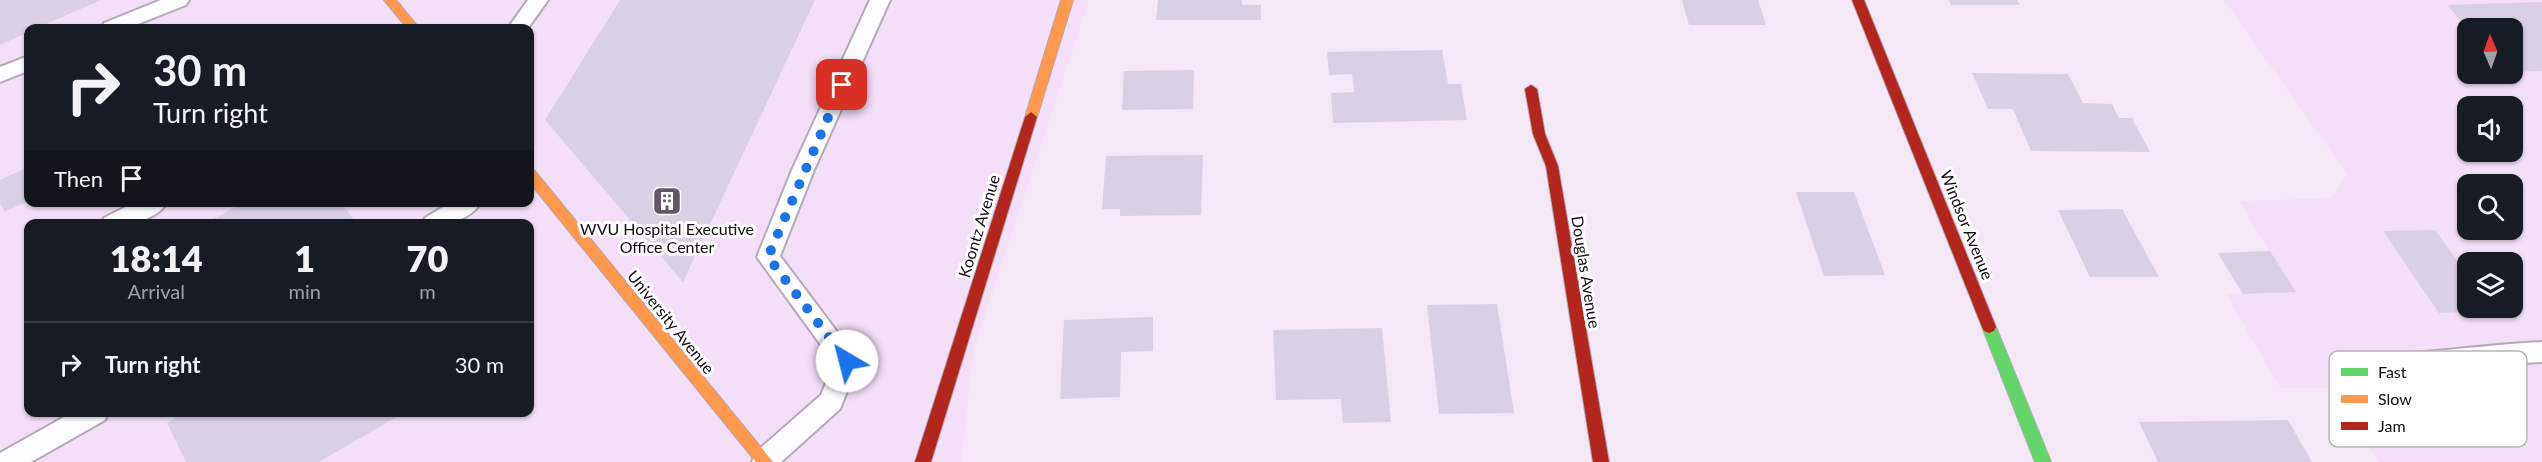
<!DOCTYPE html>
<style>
body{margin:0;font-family:Lato,sans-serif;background:#20242c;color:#f1f3f6;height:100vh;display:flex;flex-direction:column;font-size:22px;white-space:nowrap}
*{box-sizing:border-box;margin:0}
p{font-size:20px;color:#9ea1a6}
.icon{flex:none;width:33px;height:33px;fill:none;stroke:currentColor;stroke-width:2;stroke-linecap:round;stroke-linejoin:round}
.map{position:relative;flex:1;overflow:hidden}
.panel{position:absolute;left:24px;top:219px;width:510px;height:198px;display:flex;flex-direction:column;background:#171b24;border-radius:12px;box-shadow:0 2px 4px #0004}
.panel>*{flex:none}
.guide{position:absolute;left:24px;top:24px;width:510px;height:183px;border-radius:12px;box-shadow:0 2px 4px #0004;background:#171b24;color:#f1f3f6;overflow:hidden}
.needle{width:39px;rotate:358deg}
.buttons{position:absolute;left:2457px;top:18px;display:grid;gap:12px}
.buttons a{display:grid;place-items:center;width:66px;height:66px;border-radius:12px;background:#171b24;box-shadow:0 2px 4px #0004;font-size:30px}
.pin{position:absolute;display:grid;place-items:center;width:51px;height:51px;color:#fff;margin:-26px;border-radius:12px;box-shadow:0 3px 9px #0006}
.me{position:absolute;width:66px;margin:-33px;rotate:323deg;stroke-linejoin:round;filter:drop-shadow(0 0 4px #0008)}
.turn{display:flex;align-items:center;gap:21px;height:126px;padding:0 30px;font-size:27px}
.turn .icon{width:78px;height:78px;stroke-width:2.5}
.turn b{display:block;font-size:42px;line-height:51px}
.then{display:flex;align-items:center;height:57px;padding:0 30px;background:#0003;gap:12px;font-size:22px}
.eta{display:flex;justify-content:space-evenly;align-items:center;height:102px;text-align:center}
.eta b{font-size:36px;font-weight:800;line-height:42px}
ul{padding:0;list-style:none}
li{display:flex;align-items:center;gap:18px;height:84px;padding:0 30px;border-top:2px solid #363941}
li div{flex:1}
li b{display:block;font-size:22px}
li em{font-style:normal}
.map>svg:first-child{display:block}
.built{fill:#f3dff8;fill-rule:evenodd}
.building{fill:#dad0e4}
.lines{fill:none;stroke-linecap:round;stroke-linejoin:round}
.lane-casing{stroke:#b4abb6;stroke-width:4}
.fast-casing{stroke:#b4abb6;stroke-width:2}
.slow-casing{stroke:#b4abb6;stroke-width:2}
.jam-casing{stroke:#b4abb6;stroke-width:2}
.lane{fill:#fdfcfe;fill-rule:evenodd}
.fast{fill:#63d668;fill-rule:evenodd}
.slow{fill:#ff974d;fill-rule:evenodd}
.jam{fill:#b3261e;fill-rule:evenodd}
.route{stroke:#1a73e8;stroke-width:10;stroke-dasharray:0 18}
.labels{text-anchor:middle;stroke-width:6;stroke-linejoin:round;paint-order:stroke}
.street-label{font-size:16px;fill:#130b14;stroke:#fff}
.poi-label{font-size:16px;fill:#130b14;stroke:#fff}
.key{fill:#fff;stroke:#b8b6b8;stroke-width:1.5}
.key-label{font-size:16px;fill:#130b14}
</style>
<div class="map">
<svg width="2542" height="462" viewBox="0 0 2542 462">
<rect width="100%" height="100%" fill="#f4e8f7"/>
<g class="built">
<path d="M0,0H1089L974,348L961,462H0ZM28,28H530V202H28ZM28,224H530V412H28Z"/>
<path d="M2224,0H2542V462H2378L2332,388H2280L2226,294H2242L2218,253L2269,251L2239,201L2331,198L2347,174ZM2468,28H2512V74H2468ZM2468,106H2512V152H2468ZM2468,184H2512V230H2468ZM2468,262H2512V308H2468Z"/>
</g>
<g class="building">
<path d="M0,0H101L37,28H28V32L0,45Z"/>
<path d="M620,0H815L683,282L545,120Z"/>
<path d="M1158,0H1242V5H1261V20H1156Z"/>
<path d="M1682,0H1758L1766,25H1689Z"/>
<path d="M1949,0H2017L2020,5H1951Z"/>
<path d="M2542,2V71L2512,72V28H2467L2447,5Z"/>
<path d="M1442,50L1448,84H1461L1467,120L1333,123L1331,93L1354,92L1352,74L1329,75L1327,52Z"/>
<path d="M1194,70L1193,109L1122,110L1124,71Z"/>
<path d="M1972,73L2068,74L2083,103L2112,104L2119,118H2132L2150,152L2031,151L2013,109H1988Z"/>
<path d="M1203,155L1201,215L1120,216V209H1102L1106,156Z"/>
<path d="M28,167V201L5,212L0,203V180Z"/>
<path d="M1796,192H1854L1885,275L1824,276Z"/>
<path d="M244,202H298L302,208L313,202H341L357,224H204Z"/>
<path d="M2122,209L2142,246L2159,277H2090L2058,210Z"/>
<path d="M2435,230L2468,275V308H2491L2493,311L2439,313L2383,231Z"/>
<path d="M2270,251L2296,292L2243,294L2218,253Z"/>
<path d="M1497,304L1514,413L1439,414L1427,305Z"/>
<path d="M1153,317V351L1121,352L1120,397L1060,399L1064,320Z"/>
<path d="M1382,328L1391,422L1343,423L1341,399L1276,400L1273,330Z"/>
<path d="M187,412H405L319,462H186L167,423Z"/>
<path d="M2288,420L2312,462H2158L2139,422Z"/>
</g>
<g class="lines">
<g class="lane-casing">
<g id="lane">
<path d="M161,0H189L186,5L128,28H101L104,23Z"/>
<path d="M528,0H548L528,28H508Z"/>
<path d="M870,0H890L814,170L780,256L859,361L840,409L781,462H752L755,453L821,395L834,363L757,257L792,170Z"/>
<path d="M28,56V71L0,82V67Z"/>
<path d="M135,202H167C155,224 122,224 101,224L104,218Z"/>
<path d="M451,202H481C469,223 443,224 422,224L425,218Z"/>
<path d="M2542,342V362C2492,364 2442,372 2392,374L2383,371L2380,364L2383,357L2392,354C2442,352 2492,344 2542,342Z"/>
<path d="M73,412H108L105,420L31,462H0V453Z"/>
</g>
</g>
<g class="fast-casing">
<path id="fast" d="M1989,321L1994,323L1996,327L2051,462H2035L1982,327L1984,323Z"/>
</g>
<g class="slow-casing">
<g id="slow">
<path d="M384,0H396L419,28H407Z"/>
<path d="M1061,0H1073L1037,117L1031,122L1025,117Z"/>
<path d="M530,169L535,171L773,462H756L530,183Z"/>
</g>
</g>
<g class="jam-casing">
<g id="jam">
<path d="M1852,0H1864L1996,327L1994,331L1989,333L1984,331L1982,327Z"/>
<path d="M1531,85L1537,89L1545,134L1558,166L1609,462H1593L1546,166L1533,134L1525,89Z"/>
<path d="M1031,112L1037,117L931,462H915L1025,117Z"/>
</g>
</g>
<use href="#lane" class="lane"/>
<use href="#fast" class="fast"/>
<use href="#slow" class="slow"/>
<use href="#jam" class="jam"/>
</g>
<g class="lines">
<path class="route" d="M842,85L768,257L847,361"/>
</g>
<defs>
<g id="building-square" transform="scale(1.5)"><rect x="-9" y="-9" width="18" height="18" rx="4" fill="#625863" stroke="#fff"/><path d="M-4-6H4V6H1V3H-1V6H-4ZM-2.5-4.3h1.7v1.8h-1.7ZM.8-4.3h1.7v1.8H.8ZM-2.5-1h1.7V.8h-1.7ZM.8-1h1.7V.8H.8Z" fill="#fff"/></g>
</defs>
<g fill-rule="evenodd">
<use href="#building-square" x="667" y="201"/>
</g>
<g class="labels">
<g class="street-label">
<text transform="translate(1967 225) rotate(68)" y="6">Windsor Avenue</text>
<text transform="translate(979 226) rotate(-73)" y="6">Koontz Avenue</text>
<text transform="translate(1586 272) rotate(81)" y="6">Douglas Avenue</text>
<text transform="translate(671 322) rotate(51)" y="6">University Avenue</text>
</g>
<g class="poi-label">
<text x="667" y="235">WVU Hospital Executive<tspan x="667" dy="18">Office Center</tspan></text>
</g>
</g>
<rect x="2329" y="351" width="198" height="96" rx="9" class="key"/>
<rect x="2341" y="368" width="27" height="8" fill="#63d668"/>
<rect x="2341" y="395" width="27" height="8" fill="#ff974d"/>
<rect x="2341" y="422" width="27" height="8" fill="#b3261e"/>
<g class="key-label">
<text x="2378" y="378">Fast</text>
<text x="2378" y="405">Slow</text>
<text x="2378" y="432">Jam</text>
</g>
</svg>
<div class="buttons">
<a><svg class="needle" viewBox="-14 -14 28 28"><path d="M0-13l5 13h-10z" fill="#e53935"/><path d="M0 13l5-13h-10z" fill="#9ea1a6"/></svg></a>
<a><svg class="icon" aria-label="sound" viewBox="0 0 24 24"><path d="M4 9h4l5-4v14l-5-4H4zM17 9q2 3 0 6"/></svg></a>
<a><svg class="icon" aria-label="search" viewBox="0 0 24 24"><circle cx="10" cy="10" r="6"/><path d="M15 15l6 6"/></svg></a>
<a><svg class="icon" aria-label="layers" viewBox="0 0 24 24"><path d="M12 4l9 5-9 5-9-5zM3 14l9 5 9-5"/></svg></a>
</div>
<div class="pin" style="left:842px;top:85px;background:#d93025"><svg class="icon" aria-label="arrive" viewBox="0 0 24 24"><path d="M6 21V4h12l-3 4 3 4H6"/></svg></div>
<svg class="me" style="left:847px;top:361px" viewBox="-20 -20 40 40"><circle r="19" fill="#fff"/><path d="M0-13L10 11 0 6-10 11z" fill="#1a73e8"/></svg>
<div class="guide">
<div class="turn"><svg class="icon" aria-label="right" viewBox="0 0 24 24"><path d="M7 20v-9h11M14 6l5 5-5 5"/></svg><div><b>30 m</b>Turn right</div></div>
<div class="then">Then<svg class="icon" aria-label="arrive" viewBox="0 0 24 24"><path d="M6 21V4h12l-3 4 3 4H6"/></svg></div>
</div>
<section class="panel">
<div class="eta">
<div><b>18:14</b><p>Arrival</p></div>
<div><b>1</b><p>min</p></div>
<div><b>70</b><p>m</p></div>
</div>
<ul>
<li><svg class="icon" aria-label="right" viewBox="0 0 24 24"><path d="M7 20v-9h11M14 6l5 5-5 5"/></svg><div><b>Turn right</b></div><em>30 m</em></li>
</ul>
</section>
</div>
